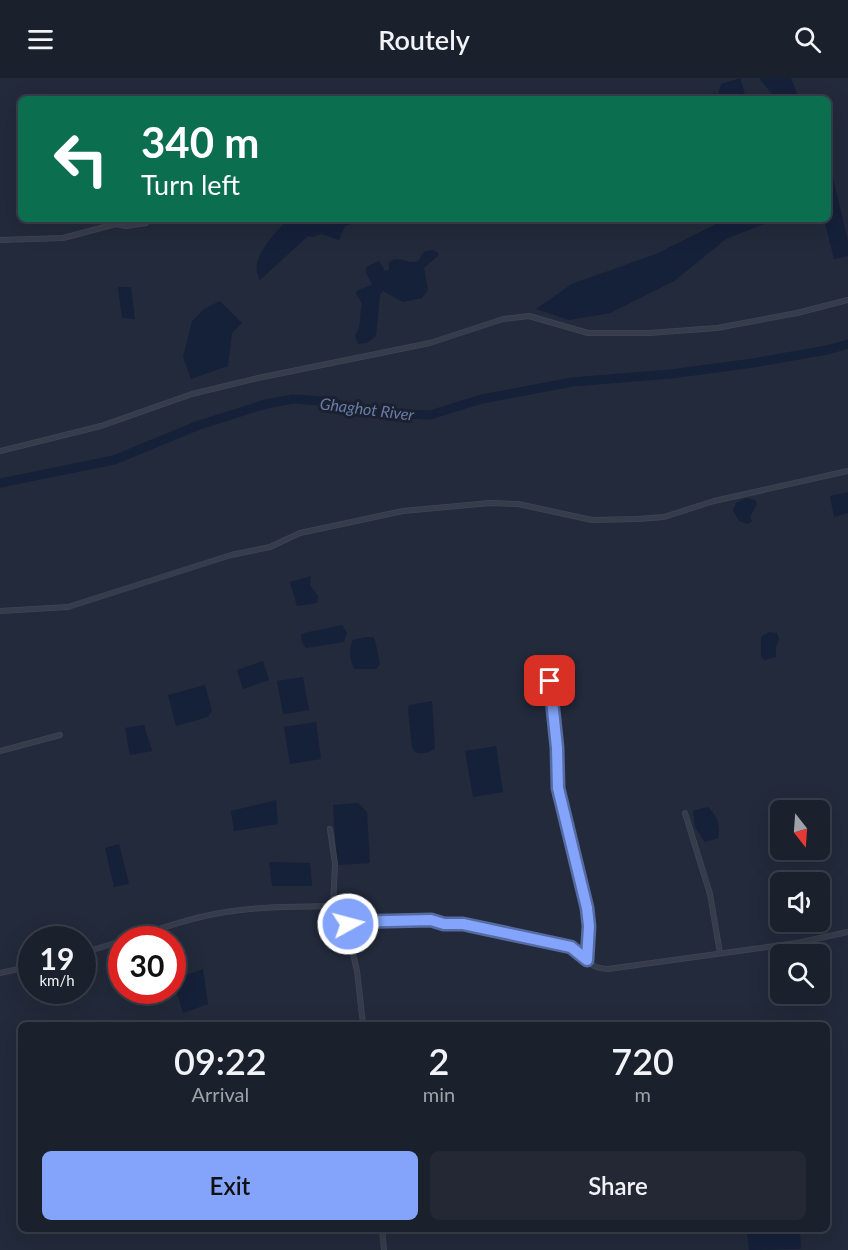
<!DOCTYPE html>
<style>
body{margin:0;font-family:Lato,sans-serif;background:#232834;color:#f1f3f6;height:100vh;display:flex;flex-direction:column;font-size:22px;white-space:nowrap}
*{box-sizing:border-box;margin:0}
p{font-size:20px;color:#9fa3a9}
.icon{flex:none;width:33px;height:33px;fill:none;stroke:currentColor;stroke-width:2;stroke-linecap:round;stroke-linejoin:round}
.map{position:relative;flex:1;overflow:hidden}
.details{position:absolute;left:18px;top:944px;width:812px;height:210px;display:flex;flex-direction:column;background:#1a202c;border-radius:9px;box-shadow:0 6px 24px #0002,0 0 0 2px #383e48}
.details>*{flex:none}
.top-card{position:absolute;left:18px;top:18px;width:813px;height:126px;border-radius:9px;box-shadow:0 6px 24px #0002,0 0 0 2px #383e48;background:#0b6e4f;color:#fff;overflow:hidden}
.needle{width:39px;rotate:163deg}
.controls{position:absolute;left:770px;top:722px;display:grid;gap:12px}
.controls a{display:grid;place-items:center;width:60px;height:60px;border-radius:9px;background:#1a202c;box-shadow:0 6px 24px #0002,0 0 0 2px #383e48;font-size:30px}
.speed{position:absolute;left:18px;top:848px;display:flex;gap:12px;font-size:30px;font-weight:700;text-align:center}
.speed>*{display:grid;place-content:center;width:78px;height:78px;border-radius:50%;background:#1a202c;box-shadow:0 6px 24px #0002,0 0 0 2px #383e48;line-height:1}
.speed small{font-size:15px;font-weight:400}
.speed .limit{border:9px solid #d22;background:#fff;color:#111}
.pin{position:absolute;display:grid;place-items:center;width:51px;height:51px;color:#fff;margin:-26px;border-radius:12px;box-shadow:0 3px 9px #0006}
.me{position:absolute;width:66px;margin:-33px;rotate:83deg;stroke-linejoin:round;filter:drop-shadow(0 0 4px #0008)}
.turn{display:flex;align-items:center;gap:21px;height:126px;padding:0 24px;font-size:27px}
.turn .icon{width:78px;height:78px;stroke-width:2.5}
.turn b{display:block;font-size:42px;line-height:51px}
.eta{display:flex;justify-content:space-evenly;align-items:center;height:102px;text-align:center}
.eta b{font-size:36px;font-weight:600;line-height:42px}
.button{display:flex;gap:12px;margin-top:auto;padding:12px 24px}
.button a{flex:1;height:69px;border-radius:9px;background:#83a4fa;color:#111;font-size:24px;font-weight:600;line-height:69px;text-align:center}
.button a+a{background:#232834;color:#f1f3f6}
header{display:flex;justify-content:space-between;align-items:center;height:78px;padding:0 24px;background:#1a202c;font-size:27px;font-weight:600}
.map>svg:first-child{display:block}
.water{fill:#152039}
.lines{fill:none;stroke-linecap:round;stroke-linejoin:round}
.river{stroke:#152039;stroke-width:9}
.minor-casing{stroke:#3f4554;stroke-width:6}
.minor{stroke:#353c4b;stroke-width:4.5}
.route-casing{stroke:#556ba2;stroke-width:15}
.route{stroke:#83a4fa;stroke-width:10}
.labels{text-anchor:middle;stroke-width:6;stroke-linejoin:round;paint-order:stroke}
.water-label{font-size:16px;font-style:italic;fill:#687ca7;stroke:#1b2130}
</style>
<header><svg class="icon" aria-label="menu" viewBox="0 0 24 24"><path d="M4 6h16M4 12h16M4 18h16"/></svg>Routely<svg class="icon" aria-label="search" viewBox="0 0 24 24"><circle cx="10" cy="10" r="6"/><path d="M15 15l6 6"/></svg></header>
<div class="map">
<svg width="848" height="1172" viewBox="0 0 848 1172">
<rect width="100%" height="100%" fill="#222a3b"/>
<g class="water">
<path d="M741,0C740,8 747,12 744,21H716L713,13L718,17L721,6Z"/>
<path d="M759,0H791L799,21H776Z"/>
<path d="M828,96L833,100L848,163V178L834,181L824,141H828Z"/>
<path d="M287,141H355L356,145L345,148L339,162L321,156L312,159L308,158L260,202C247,181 275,157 287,141Z"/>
<path d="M726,141H777L726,161L674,203L610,235L569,242L536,231L572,206L656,176Z"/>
<path d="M433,172L438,175V178L424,190L428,212L422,220L403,224L383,213L380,217L376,258L367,265L358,266L355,257C362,248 359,238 362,226L356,215L358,212L372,207L366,194V189L379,183L385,193L389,192V184C400,176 411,189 419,182C421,179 422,175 425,173Z"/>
<path d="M118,209H131L135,241L122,240Z"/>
<path d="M220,223L242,245L232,255L228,288L191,301L183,279L192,243L204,231Z"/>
<path d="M848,414V435L834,439L830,418Z"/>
<path d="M746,420L755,422L757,426L750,439L752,443L748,446L739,443L733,432L736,425Z"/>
<path d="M311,498L310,507L318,518L317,525L297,528L290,504Z"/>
<path d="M342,547L347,555L344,564L306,570L302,564L301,557L304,555Z"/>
<path d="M769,554L777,555L779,561L776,569V579L764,582L761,578V559Z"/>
<path d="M365,559H373L375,562L380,586L376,591H354C350,581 348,571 353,562Z"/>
<path d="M263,583L269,602L243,611L237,592Z"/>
<path d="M303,599L309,632L285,636L283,635L277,603Z"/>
<path d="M205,607L212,633L208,639L176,648L168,617Z"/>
<path d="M432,623L435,671C428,674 423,677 415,674L412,669L408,631L409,627Z"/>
<path d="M316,644L321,681L290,686L284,649Z"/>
<path d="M144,647L152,673L130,677L125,650Z"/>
<path d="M496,668L503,714L473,719L465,673Z"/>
<path d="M276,722L278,746L234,753L231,733Z"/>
<path d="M358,725L367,734L370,785L337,787L333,727Z"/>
<path d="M708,729C717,737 721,748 718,760L705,764L695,749L693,733Z"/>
<path d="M119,766L129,806L114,809L105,770Z"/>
<path d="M269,784L310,785L312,808H272Z"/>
<path d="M203,891L208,926L183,935L173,902Z"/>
<path d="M764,1150L800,1151L801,1171L749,1172L747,1155Z"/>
</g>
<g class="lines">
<path class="river" d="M0,405L114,382L199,347L266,326L293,321L322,323L378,335L430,337L482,321L572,304L671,296L753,285L827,272L848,266"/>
<g class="minor-casing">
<g id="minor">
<path d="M0,162L63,160L116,146L126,148L146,145"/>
<path d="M0,373L101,348L192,316L258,300L430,265L503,241L529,238L588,255H649L717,250L797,235L848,222"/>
<path d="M0,533L68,529L231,477L270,469L300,455L403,433L490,425L518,426L592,442L638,441L664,439L714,423L848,393"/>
<path d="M550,603L557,670L558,710L587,830L589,848L587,882"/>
<path d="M0,673L60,657"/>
<path d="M685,735L710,816L720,875"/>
<path d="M330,751L335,786L333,828"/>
<path d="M346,844L348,846L349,859L357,893L363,946"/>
<path d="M127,861C160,851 192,839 226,834C261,828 297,829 333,828L346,844L431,842C442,845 453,845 464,846C479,848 494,855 510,857C529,860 551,861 569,869C588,876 584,890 608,891L797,865L848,854"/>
<path d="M82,875L122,863"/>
<path d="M0,895L32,888"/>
<path d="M382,1150L384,1172"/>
</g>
</g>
<use href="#minor" class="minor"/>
</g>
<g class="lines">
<g class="route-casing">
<path id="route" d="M348,846L346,844L431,842L444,846H463L571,869L587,882L589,848L587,830L558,710L557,670L550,603"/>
</g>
<use href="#route" class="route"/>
</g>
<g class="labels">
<g class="water-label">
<text transform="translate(367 331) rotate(7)" y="6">Ghaghot River</text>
</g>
</g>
</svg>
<div class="controls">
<a><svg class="needle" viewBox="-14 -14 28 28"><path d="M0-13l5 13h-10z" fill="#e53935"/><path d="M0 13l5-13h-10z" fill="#9fa3a9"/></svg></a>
<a><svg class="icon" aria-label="sound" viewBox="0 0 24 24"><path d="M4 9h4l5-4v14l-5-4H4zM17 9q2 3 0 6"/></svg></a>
<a><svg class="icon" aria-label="search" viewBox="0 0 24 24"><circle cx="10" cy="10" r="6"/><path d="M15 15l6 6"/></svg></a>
</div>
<div class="speed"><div>19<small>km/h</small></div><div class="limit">30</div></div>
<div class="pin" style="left:550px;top:603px;background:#d93025"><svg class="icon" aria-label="arrive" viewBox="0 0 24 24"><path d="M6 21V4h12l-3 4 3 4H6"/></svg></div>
<svg class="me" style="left:348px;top:846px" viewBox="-20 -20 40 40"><circle r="17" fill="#83a4fa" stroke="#fff" stroke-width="3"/><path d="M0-11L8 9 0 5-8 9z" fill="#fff"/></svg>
<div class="top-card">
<div class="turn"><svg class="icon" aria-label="left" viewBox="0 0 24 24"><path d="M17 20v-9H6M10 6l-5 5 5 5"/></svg><div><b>340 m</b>Turn left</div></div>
</div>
<section class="details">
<div class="eta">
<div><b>09:22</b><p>Arrival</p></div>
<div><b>2</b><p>min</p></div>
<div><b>720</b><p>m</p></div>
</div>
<div class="button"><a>Exit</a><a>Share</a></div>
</section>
</div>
